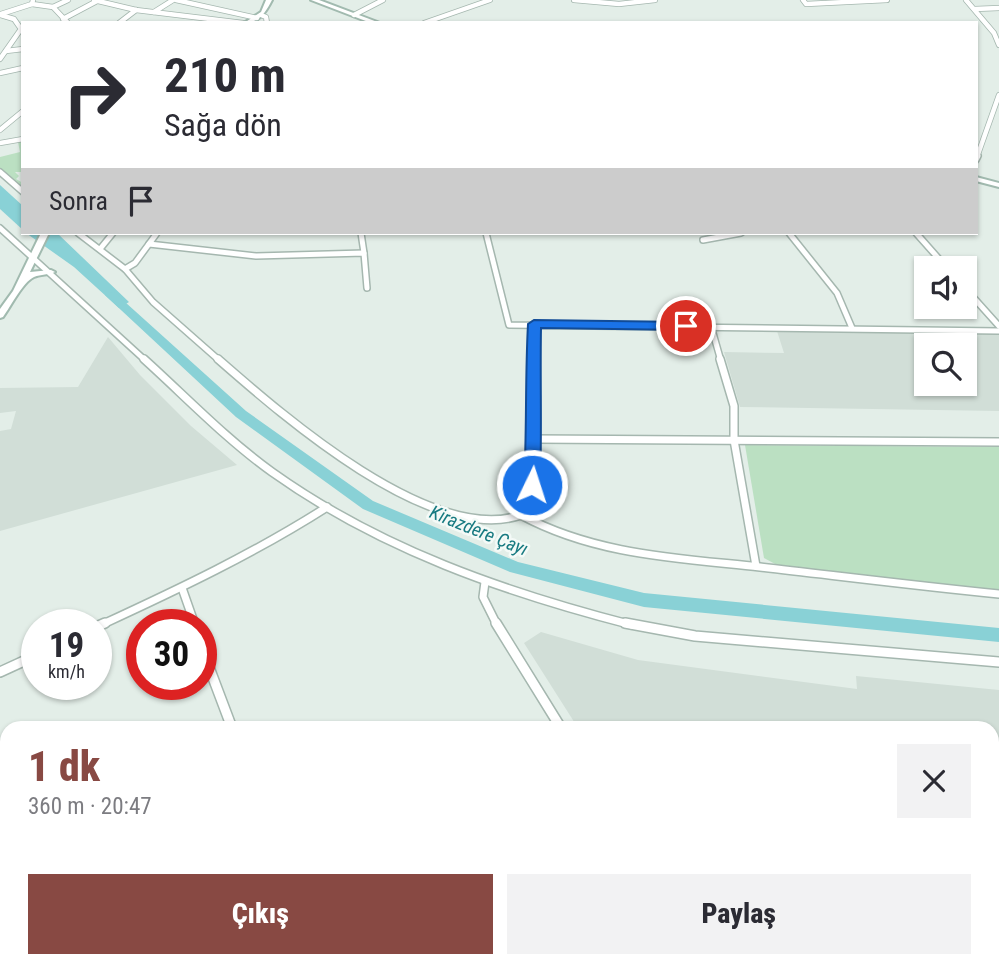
<!DOCTYPE html>
<html lang="tr">
<meta charset="utf-8">
<style>
body{margin:0;font-family:"Roboto Condensed",sans-serif;background:#f2f2f3;color:#2b2b33;height:100vh;display:flex;flex-direction:column;font-size:26px;white-space:nowrap}
*{box-sizing:border-box;margin:0}
p{font-size:23px;color:#7c7c81}
.icon{flex:none;width:38px;height:38px;fill:none;stroke:currentColor;stroke-width:2;stroke-linecap:round;stroke-linejoin:round}
.map{position:relative;flex:1;overflow:hidden}
.panel{position:absolute;left:0px;top:721px;width:999px;height:247px;display:flex;flex-direction:column;background:#fff;border-radius:21px 21px 0 0;box-shadow:0 2px 5px #0004}
.panel>*{flex:none}
.top-card{position:absolute;left:21px;top:21px;width:957px;height:214px;border-radius:0px;box-shadow:0 2px 5px #0004;background:#fff;color:#2b2b33;overflow:hidden}
.buttons{position:absolute;left:914px;top:256px;display:grid;gap:14px}
.buttons a{display:grid;place-items:center;width:63px;height:63px;border-radius:0px;background:#fff;box-shadow:0 2px 5px #0004;font-size:35px}
.speed{position:absolute;left:21px;top:609px;display:flex;gap:14px;font-size:35px;font-weight:700;text-align:center}
.speed>*{display:grid;place-content:center;width:91px;height:91px;border-radius:50%;background:#fff;box-shadow:0 2px 5px #0004;line-height:1}
.speed small{font-size:18px;font-weight:400}
.speed .limit{border:10px solid #d22;background:#fff;color:#111}
.pin{position:absolute;display:grid;place-items:center;width:60px;height:60px;color:#fff;margin:-30px;border:4px solid #fff;border-radius:50%;box-shadow:0 2px 7px #0007}
.me{position:absolute;width:77px;margin:-38px;rotate:4deg;stroke-linejoin:round;filter:drop-shadow(0 0 5px #0008)}
.turn{display:flex;align-items:center;gap:24px;height:147px;padding:0 28px;font-size:32px}
.turn .icon{width:91px;height:91px;stroke-width:2.5}
.turn b{display:block;font-size:49px;line-height:60px}
.then{display:flex;align-items:center;height:66px;padding:0 28px;background:#0003;gap:14px;font-size:26px}
.round{display:grid;place-items:center;flex:none;width:74px;height:74px;border-radius:0px;background:#f2f2f3}
.head{display:flex;align-items:center;justify-content:space-between;height:119px;padding:0 28px}
h1{font-size:42px;font-weight:800;line-height:52px;color:#884943}
.cta{display:flex;gap:14px;margin-top:auto;padding:14px 28px}
.cta a{flex:1;height:80px;border-radius:0px;background:#884943;color:#fff;font-size:28px;font-weight:800;line-height:80px;text-align:center}
.cta a+a{background:#f2f2f3;color:#2b2b33}
.map>svg:first-child{display:block}
.built{fill:#d1ded7;fill-rule:evenodd}
.green{fill:#bbe0c2}
.water{fill:#89d1d6}
.lines{fill:none;stroke-linecap:round;stroke-linejoin:round}
.river{fill:#89d1d6;fill-rule:evenodd}
.minor-far3-casing{stroke:#a5b7af;stroke-width:6}
.minor-far2-casing{stroke:#a5b7af;stroke-width:8}
.minor-far1-casing{stroke:#a5b7af;stroke-width:10}
.minor-casing{stroke:#a5b7af;stroke-width:12}
.secondary-casing{stroke:#a1baaf;stroke-width:4}
.minor-far3{stroke:#fff;stroke-width:4.5}
.minor-far2{stroke:#fff;stroke-width:5}
.minor-far1{stroke:#fff;stroke-width:7}
.minor{stroke:#fff;stroke-width:9}
.secondary{fill:#fff;fill-rule:evenodd}
.route{fill:#1a73e8;stroke:#114b97;stroke-width:2}
.labels{text-anchor:middle;stroke-width:5;stroke-linejoin:round;paint-order:stroke}
.water-label{font-size:19px;font-style:italic;fill:#187a81;stroke:#f4faf7}
</style>
<div class="map">
<svg width="999" height="967" viewBox="0 0 999 967">
<rect width="100%" height="100%" fill="#e3eee8"/>
<g class="built">
<path d="M777,331L999,333V411L740,407L724,352L784,353ZM926,345H964V383H926Z"/>
<path d="M108,337L140,375L191,426L237,465L0,531V431L11,429L16,411L0,413V388L78,387Z"/>
<path d="M541,632L638,660L857,689L856,676L999,690V967H632V961H992V728H578L524,643Z"/>
</g>
<g class="green">
<path d="M23,141V172H15L19,176L16,179L23,183V188L0,168V157L20,152L18,142Z"/>
<path d="M745,445L999,447V590L798,569L777,565L764,558Z"/>
</g>
<g class="water">
<path d="M0,185L23,206V230L0,209Z"/>
<path d="M26,233H57L129,302L119,308L74,267Z"/>
</g>
<g class="lines">
<path class="river" d="M111,292L115,293L246,411L373,501L518,562L644,593L999,628V642L644,607L510,572L363,509L236,417L107,297L105,295Z"/>
<g class="minor-far3-casing">
<g id="minor-far3">
<path d="M33,0L32,4L53,7L68,23"/>
<path d="M94,0L136,10L243,23"/>
<path d="M176,0L257,18"/>
<path d="M574,0L619,4L655,0"/>
<path d="M803,0L806,4L887,0"/>
<path d="M966,0L994,33L999,45"/>
<path d="M53,7L68,0"/>
<path d="M975,9L999,8"/>
<path d="M154,12L173,0"/>
<path d="M1,14L32,4"/>
<path d="M0,15L14,19L21,29L0,59"/>
<path d="M261,15L266,17L267,23"/>
<path d="M354,15L383,0"/>
<path d="M63,19L97,1"/>
<path d="M119,23L136,10"/>
<path d="M424,23L490,0"/>
<path d="M6,51L23,49"/>
<path d="M0,73L23,68"/>
<path d="M0,130L23,111"/>
<path d="M0,143L23,139"/>
<path d="M977,157L999,95"/>
</g>
</g>
<g class="minor-far2-casing">
<g id="minor-far2">
<path d="M976,160L978,156"/>
<path d="M0,172L23,192"/>
<path d="M0,228L146,361"/>
<path d="M78,233L125,269L135,263L157,233"/>
<path d="M361,233L364,253"/>
<path d="M486,233L509,325L999,331"/>
<path d="M789,233L837,293L852,328"/>
<path d="M916,233L947,268"/>
<path d="M703,240L741,233"/>
<path d="M149,244L256,256L364,253L367,288"/>
<path d="M100,249L113,233"/>
<path d="M125,269L153,302L220,361"/>
<path d="M964,287L999,326"/>
<path d="M711,326L721,361"/>
<path d="M533,361L534,324"/>
</g>
</g>
<g class="minor-far1-casing">
<g id="minor-far1">
<path d="M144,359C186,397 226,439 272,472C380,549 504,592 632,625"/>
<path d="M218,359C282,415 431,546 521,515"/>
<path d="M533,359C531,406 546,474 521,515C595,555 677,558 760,567C839,576 919,586 999,594"/>
<path d="M720,359L734,406V440L756,566"/>
<path d="M534,439L999,442"/>
<path d="M485,582L483,597L497,625"/>
<path d="M182,588L195,625"/>
<path d="M101,625C179,589 255,553 327,507"/>
</g>
</g>
<g class="minor-casing">
<g id="minor">
<path d="M496,623L561,728"/>
<path d="M625,623L695,636L999,662"/>
<path d="M96,627L105,623"/>
<path d="M201,646L232,728"/>
<path d="M0,672L37,655"/>
<path d="M622,961V967"/>
</g>
</g>
<g class="secondary-casing">
<g id="secondary">
<path d="M266,0H272C266,12 259,23 244,23L261,12Z"/>
<path d="M311,0H319L380,23H371Z"/>
<path d="M976,177L999,183V187L976,181Z"/>
<path d="M41,233H49L30,272L51,270L55,272C49,275 41,274 34,277C23,282 11,306 3,317L0,318V309L13,291Z"/>
</g>
</g>
<use href="#minor-far3" class="minor-far3"/>
<use href="#minor-far2" class="minor-far2"/>
<use href="#minor-far1" class="minor-far1"/>
<use href="#minor" class="minor"/>
<use href="#secondary" class="secondary"/>
</g>
<path class="route" d="M534,320L686,322L693,326L686,330L541,328C540,381 542,432 540,485L532,491L524,485C527,431 525,378 528,324Z"/>
<g class="labels">
<g class="water-label">
<text transform="translate(479 530) rotate(22)" y="7">Kirazdere Çayı</text>
</g>
</g>
</svg>
<div class="buttons">
<a><svg class="icon" aria-label="sound" viewBox="0 0 24 24"><path d="M4 9h4l5-4v14l-5-4H4zM17 9q2 3 0 6"/></svg></a>
<a><svg class="icon" aria-label="search" viewBox="0 0 24 24"><circle cx="10" cy="10" r="6"/><path d="M15 15l6 6"/></svg></a>
</div>
<div class="speed"><div>19<small>km/h</small></div><div class="limit">30</div></div>
<div class="pin" style="left:686px;top:326px;background:#d93025"><svg class="icon" aria-label="arrive" viewBox="0 0 24 24"><path d="M6 21V4h12l-3 4 3 4H6"/></svg></div>
<svg class="me" style="left:532px;top:485px" viewBox="-20 -20 40 40"><circle r="17" fill="#1a73e8" stroke="#fff" stroke-width="3"/><path d="M0-11L8 9 0 5-8 9z" fill="#fff"/></svg>
<div class="top-card">
<div class="turn"><svg class="icon" aria-label="right" viewBox="0 0 24 24"><path d="M7 20v-9h11M14 6l5 5-5 5"/></svg><div><b>210 m</b>Sağa dön</div></div>
<div class="then">Sonra<svg class="icon" aria-label="arrive" viewBox="0 0 24 24"><path d="M6 21V4h12l-3 4 3 4H6"/></svg></div>
</div>
<section class="panel">
<div class="head"><div><h1>1 dk</h1><p>360 m · 20:47</p></div><a class="round"><svg class="icon" aria-label="close" viewBox="0 0 24 24"><path d="M6 6l12 12M18 6L6 18"/></svg></a></div>
<div class="cta"><a>Çıkış</a><a>Paylaş</a></div>
</section>
</div>
